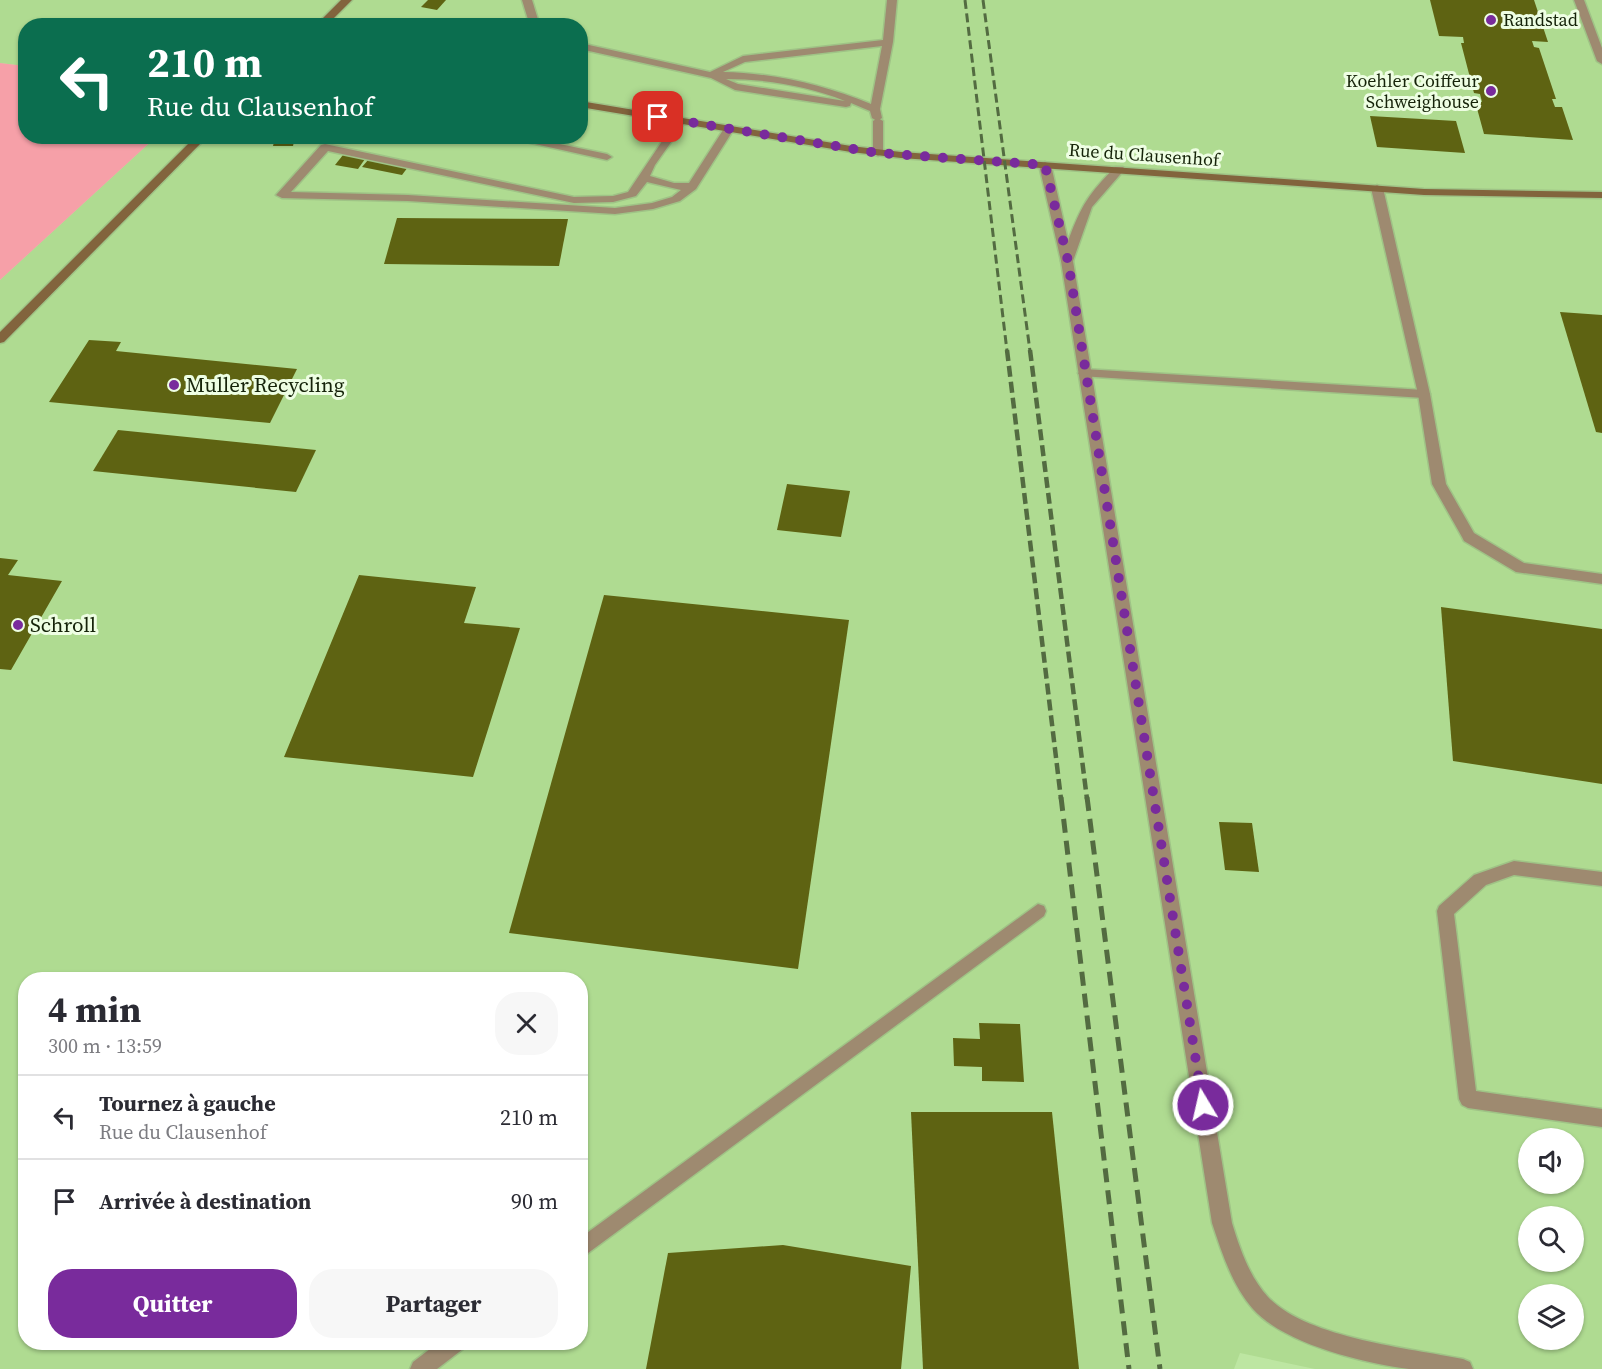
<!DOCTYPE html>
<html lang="fr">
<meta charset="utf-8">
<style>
body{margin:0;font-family:"Source Serif 4",serif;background:#f7f7f7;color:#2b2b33;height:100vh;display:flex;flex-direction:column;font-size:22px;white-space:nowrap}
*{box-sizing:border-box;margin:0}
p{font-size:20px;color:#7c7c81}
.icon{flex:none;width:33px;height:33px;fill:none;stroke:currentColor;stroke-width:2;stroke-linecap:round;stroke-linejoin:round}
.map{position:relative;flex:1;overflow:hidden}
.drawer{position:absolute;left:18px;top:972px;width:570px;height:378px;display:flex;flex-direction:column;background:#fff;border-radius:24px;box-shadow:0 2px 4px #0004}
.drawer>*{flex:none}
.hud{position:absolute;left:18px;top:18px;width:570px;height:126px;border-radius:24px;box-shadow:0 2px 4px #0004;background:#0b6e4f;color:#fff;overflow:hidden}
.buttons{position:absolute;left:1518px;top:1128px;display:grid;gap:12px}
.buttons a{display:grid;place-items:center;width:66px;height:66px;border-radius:50%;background:#fff;box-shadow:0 2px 4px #0004;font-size:30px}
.pin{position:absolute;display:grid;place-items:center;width:51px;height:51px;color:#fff;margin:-26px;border-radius:12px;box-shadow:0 3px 9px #0006}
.me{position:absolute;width:66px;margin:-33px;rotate:351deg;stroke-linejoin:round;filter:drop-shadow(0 0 4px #0008)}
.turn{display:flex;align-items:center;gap:21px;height:126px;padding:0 30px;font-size:27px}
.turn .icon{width:78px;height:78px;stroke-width:2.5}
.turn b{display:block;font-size:42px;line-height:51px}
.round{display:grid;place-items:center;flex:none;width:63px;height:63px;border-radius:24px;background:#f7f7f7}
.summary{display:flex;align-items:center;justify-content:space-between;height:102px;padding:0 30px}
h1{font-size:36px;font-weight:700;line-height:45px}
.primary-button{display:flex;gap:12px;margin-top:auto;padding:12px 30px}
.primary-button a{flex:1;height:69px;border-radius:24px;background:#792b9c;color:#fff;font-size:24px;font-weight:700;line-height:69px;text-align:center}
.primary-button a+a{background:#f7f7f7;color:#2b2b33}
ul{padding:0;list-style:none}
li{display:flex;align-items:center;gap:18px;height:84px;padding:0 30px;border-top:2px solid #e1e1e2}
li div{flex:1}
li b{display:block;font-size:22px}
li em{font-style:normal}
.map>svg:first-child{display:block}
.built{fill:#afdb91;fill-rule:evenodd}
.green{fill:#f6a0a8}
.building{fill:#5e6312}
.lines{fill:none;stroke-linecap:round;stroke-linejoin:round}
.lane-casing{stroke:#9fc386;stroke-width:3}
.street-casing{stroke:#9fc386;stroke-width:3}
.secondary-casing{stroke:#9fc386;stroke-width:3}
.lane{fill:#9e8a70;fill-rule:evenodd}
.street{fill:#9e8a70;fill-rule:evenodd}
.secondary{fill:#82643d;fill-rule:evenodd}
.rail-far2{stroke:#536b41;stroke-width:3;stroke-dasharray:9 4.5;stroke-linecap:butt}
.rail-far1{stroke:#536b41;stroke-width:4.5;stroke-dasharray:11 5;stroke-linecap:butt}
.rail{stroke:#536b41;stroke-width:5;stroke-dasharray:14 8;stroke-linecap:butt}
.route{stroke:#792b9c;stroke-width:10;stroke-dasharray:0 18}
.poi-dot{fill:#792b9c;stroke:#eefee3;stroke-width:2}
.labels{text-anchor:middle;stroke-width:6;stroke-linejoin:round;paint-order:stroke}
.far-poi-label{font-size:18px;fill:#152309;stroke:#eefee3;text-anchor:start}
.far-street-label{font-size:18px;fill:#152309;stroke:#eefee3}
.poi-label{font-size:21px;fill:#152309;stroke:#eefee3;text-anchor:start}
</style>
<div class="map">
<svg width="1602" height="1369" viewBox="0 0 1602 1369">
<rect width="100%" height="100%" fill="#bde6a2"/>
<path class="built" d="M0,0H1602V1369H1315L1240,1353L1234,1369H0V280L156,137L580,136V26H26L25,66L0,63ZM26,980H580V1342H26ZM1528,1138H1574V1184H1528ZM1528,1216H1574V1262H1528ZM1528,1294H1574V1340H1528Z"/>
<path class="green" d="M0,63L25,66L26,136L156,137L0,280Z"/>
<g class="building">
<path d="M428,0H446L437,10L421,7Z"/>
<path d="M1430,0H1534L1548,42L1532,41L1534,47L1539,48L1556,99H1552L1555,107H1562L1573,140L1484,134L1475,101L1482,102L1480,94L1474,93L1461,43H1464L1463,37L1439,36Z"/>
<path d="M1370,116L1456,121L1465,153L1377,147Z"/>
<path d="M295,137L293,146H273L275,138Z"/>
<path d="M343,155L365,159L358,169L335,165Z"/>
<path d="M368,160L408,167L402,175L362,167Z"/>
<path d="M397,218L568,219L559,266L384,264Z"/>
<path d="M1560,312L1602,315V433L1596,432Z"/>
<path d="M89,340L121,342L116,351L297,369L270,423L49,402Z"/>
<path d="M118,430L316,450L296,492L93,471Z"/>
<path d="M787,484L850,491L841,537L777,530Z"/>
<path d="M0,558L18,560L8,575L62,581L11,670L0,669Z"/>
<path d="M359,575L476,587L464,623L520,628L473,777L284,757Z"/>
<path d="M604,595L849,620L798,969L509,933Z"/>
<path d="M1441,607L1602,629V784L1453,761Z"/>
<path d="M1219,822L1252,823L1259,872L1225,870Z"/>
<path d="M979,1023L1020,1024L1024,1082L982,1081V1067L954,1066L953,1038L980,1039Z"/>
<path d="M911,1112H1052L1079,1369H923Z"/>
<path d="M783,1245L911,1266L901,1369H646L668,1253Z"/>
</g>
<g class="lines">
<g class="lane-casing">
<g id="lane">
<path d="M522,0H532L540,26H530Z"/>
<path d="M887,0H897L893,42L880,109L882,118L877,121L872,118L870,111L851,103L850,106L846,107L735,90L711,78L580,49V43L710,72L743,56L883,40ZM882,46L871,104C824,85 774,73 723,72L745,62ZM726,79C765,79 809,86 845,101L738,84Z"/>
<path d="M681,118L686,121L655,165L650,176L674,183H689L725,127L729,126L734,129L696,189L680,201L653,209L615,214L408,201L282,198L276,195L321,145L325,144L574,197L613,196L628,192L677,119ZM328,151L574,203L613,202L636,196L647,182L681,190L672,197L652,203L615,208L408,195L291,192Z"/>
<path d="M499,136H522L607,154L612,157L607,160Z"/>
<path d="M1045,162L1051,165L1068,241C1082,204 1088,195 1115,167H1123L1125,169L1092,207L1073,261L1067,265L1061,261L1039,165Z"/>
<path d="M1084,369L1424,390L1430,394L1424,398L1080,376L1078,373Z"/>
<path d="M1514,861L1602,872V886L1514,875L1486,885L1454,914L1476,1091L1602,1109V1127L1468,1108L1462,1105L1459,1099L1437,911L1439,906L1474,875Z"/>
<path d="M1038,904L1044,906L1046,911L1044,916L580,1259V1238Z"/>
<path d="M439,1342H466L463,1349L437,1369H410L413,1362Z"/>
</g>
</g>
<g class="street-casing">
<g id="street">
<path d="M1574,0H1584L1602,48V64L1597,61Z"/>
<path d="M878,118L883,121V153L878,156L873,153V121Z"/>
<path d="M1377,185L1383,188L1430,394L1446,484L1474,533L1524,563L1602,574V584L1516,572L1464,541L1462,537L1432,484L1418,394L1371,188Z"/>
<path d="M1067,257L1073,261L1232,1223C1240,1249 1249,1276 1268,1297C1307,1338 1408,1348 1463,1359L1470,1362L1473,1369C1452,1369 1430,1369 1409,1369C1364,1363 1284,1344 1253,1309C1232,1285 1222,1253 1212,1223L1061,261Z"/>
</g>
</g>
<g class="secondary-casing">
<g id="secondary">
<path d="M341,0H352L326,26H315Z"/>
<path d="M580,101L851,146L901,152L1424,189L1602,192V198L1424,195L901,158L851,152L580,107Z"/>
<path d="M196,136H208L4,342L0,343V332Z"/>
</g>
</g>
<use href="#lane" class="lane"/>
<use href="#street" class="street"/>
<use href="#secondary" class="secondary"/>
<g class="rail-far2">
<path d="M965,0L1007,351"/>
<path d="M983,0L1030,351"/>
</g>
<g class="rail-far1">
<path d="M1007,350L1061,799"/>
<path d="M1030,350L1087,799"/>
</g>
<g class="rail">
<path d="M1061,797L1129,1369"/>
<path d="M1087,797L1160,1369"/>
</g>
</g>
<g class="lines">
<path class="route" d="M658,117L878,153L1045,165L1068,261L1203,1105"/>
</g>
<g class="poi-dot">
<circle cx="1491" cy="20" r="6"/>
<circle cx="1491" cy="91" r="6"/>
<circle cx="174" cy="385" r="6"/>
<circle cx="18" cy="625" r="6"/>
</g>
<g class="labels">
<g class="far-poi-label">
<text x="1503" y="26">Randstad</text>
<text x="1479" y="87" text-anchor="end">Koehler Coiffeur<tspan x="1479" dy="21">Schweighouse</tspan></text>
</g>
<g class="far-street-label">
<text transform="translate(1144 155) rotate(4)" y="6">Rue du Clausenhof</text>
</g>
<g class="poi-label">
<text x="186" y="392">Muller Recycling</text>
<text x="30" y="632">Schroll</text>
</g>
</g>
</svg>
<div class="buttons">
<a><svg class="icon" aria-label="sound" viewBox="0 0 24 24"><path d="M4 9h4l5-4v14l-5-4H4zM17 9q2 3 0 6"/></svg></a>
<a><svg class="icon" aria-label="search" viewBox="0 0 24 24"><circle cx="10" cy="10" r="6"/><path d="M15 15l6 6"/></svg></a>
<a><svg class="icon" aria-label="layers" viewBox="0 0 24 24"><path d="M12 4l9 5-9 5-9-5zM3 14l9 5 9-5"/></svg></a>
</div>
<div class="pin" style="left:658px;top:117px;background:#d93025"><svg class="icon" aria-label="arrive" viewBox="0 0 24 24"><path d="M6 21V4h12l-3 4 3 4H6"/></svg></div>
<svg class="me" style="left:1203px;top:1105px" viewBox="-20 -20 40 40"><circle r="17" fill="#792b9c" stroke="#fff" stroke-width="3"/><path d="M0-11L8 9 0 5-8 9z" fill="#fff"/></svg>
<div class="hud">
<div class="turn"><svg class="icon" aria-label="left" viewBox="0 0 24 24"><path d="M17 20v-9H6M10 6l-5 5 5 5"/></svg><div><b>210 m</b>Rue du Clausenhof</div></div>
</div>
<section class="drawer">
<div class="summary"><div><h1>4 min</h1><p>300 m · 13:59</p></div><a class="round"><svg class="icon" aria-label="close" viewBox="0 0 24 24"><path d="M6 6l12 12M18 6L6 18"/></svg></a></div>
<ul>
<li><svg class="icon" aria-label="left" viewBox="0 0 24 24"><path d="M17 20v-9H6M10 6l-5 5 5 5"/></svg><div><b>Tournez à gauche</b><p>Rue du Clausenhof</p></div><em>210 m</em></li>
<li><svg class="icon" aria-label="arrive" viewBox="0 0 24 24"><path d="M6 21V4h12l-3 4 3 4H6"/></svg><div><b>Arrivée à destination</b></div><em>90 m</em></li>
</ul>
<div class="primary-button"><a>Quitter</a><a>Partager</a></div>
</section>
</div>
